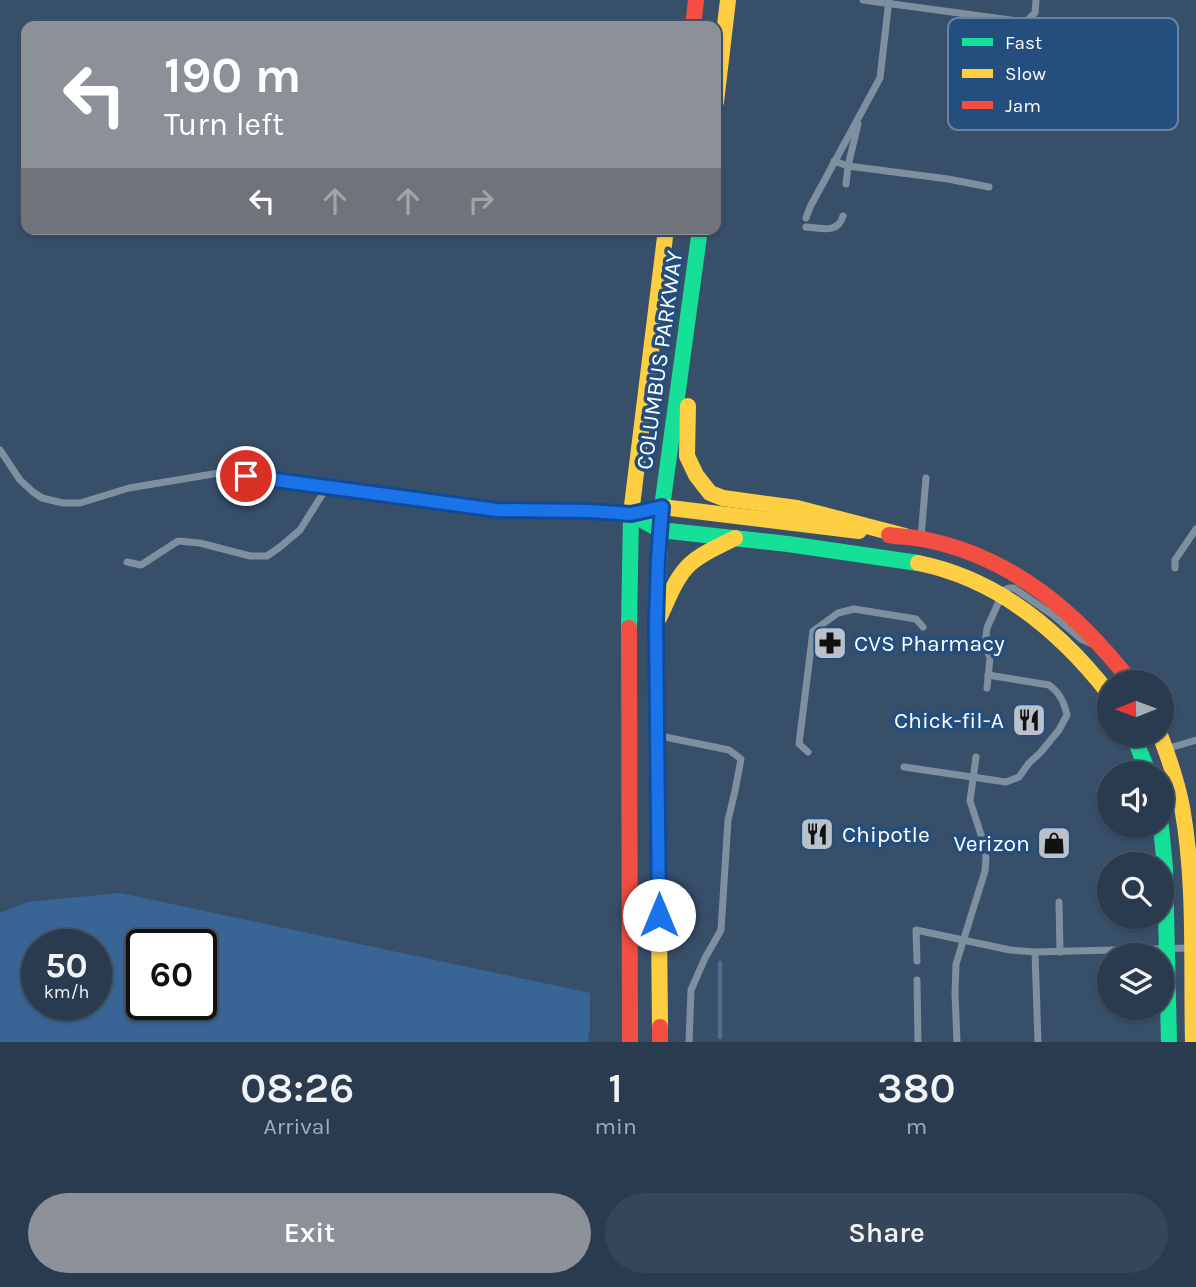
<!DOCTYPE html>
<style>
body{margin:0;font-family:Karla,sans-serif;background:#36465a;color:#f1f3f6;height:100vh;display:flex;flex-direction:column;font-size:26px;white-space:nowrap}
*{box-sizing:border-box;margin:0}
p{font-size:23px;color:#a5adb7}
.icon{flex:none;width:38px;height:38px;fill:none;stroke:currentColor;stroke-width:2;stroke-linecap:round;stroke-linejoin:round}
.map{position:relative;height:1042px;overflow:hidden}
.drawer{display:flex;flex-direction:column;background:#2a3b50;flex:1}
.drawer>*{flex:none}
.guide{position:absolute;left:21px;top:21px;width:700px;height:214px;border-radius:14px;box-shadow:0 2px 5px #0004,0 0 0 2px #465567;background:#8c9099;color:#fff;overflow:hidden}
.needle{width:46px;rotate:269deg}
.controls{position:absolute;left:1097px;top:670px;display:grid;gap:14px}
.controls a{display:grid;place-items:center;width:77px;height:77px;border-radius:50%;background:#2a3b50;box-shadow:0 2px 5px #0004,0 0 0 2px #465567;font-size:35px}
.speed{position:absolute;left:21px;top:929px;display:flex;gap:14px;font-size:35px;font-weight:700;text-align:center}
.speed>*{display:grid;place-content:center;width:91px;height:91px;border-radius:50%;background:#2a3b50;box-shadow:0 2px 5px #0004,0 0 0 2px #465567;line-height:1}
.speed small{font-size:18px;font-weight:400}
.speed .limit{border:4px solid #111;border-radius:10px;background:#fff;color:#111}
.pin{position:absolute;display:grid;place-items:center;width:60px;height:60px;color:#fff;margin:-30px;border:4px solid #fff;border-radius:50%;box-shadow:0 2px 7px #0007}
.me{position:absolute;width:77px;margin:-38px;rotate:0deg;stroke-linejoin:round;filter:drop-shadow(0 0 5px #0008)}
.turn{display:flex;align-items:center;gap:24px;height:147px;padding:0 28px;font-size:32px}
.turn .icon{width:91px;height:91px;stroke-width:2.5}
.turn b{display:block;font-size:49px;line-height:60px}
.lanes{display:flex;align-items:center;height:66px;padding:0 28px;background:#0003;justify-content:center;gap:35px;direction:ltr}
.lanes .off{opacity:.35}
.eta{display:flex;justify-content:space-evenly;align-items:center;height:119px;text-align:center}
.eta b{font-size:42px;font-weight:600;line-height:49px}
.cta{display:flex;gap:14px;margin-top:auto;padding:14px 28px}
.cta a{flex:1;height:80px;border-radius:42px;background:#8c9099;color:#fff;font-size:28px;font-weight:600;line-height:80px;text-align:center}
.cta a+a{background:#36465a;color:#f1f3f6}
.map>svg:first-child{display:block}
.green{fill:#386595;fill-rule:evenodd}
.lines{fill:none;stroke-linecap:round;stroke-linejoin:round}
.stream{stroke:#4f6d8f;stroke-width:4.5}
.lane{stroke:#7e8fa0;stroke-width:7}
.fast{stroke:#16e098;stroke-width:16}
.slow{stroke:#ffcf43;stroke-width:16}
.jam{stroke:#f24e42;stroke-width:16}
.route-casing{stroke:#114b97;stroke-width:18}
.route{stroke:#1a73e8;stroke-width:12}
.labels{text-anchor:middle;stroke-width:7;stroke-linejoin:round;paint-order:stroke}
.street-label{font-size:23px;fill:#fff;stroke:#244e7e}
.poi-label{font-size:23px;fill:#fff;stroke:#244e7e;text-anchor:start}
.key{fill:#244e7e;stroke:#6683a5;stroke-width:2}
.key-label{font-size:19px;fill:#fff}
</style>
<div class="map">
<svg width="1196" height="1042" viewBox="0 0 1196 1042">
<rect width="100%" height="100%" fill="#384f6a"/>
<path class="green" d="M120,893L590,993V1027L588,1042H0V913L27,902ZM37,945H96V1004H37ZM142,945H201V1004H142Z"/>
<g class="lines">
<path class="stream" d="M720,1037V963"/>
<g class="lane">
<path d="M863,0L1025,22"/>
<path d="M1021,42L1025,22L1035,13L1036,0"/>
<path d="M834,161L848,166L948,179L989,187"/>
<path d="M846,184L848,166L858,124"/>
<path d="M806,218L810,207L880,78L889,0"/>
<path d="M806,227C821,228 838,234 843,216"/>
<path d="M0,450L20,480L33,492L42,498L63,503H80L129,488L219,473L497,510L589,511L628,513"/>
<path d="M921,537L926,478"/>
<path d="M127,562L141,565L178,541L200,543L250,556H267L280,547L300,530L327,487"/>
<path d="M1175,568V560L1196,529"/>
<path d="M987,688L990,658L985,644L987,628L1004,590L1009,588H1014L1053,615L1081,639L1090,643"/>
<path d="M660,736L729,750L741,759L735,791L728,820L721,930L705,958L691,990L689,1042"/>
<path d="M1166,749L1196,740"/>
<path d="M808,752L799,744L813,631L838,613L854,609L916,619L923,627"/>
<path d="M904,767L1006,782L1019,777L1029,763L1040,753L1059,730L1067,715C1064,702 1060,693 1049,685L988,675"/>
<path d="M1059,902L1060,952"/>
<path d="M1035,952L1038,1042"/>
<path d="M917,961L916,930L1010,950L1035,952L1188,948"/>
<path d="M917,980L918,1042"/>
<path d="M957,1042L955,993L956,964L985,871L986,858L984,844L970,801L976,757"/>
</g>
<g class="fast">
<path d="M631,514L660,530L788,544L918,563"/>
<path d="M656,619L662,507L700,229"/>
<path d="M629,628L631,514"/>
<path d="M1133,735L1149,774"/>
<path d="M1161,826L1165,868L1169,1042"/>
</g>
<g class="slow">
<path d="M716,102L728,0"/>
<path d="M688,406L687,456L696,475L710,493L723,498L797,508L905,536"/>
<path d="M631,514L662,507L859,531"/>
<path d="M631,514L666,229"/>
<path d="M918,563C999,579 1061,632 1110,695"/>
<path d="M659,618C668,600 675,578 690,564C703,552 720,546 735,538"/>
<path d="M656,619L660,1027"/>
<path d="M1160,735C1169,758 1177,782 1182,807C1196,884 1191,964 1193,1042"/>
</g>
<g class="jam">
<path d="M693,26L696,0"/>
<path d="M889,535C901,537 914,537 927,540C1014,558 1078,614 1131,682"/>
<path d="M629,628L630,1042"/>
<path d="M660,1027V1042"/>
</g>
</g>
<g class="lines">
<g class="route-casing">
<path id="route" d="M246,476L497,510L589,511L631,514L662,507L658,560L656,623L659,915"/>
</g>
<use href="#route" class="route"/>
</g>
<defs>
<g id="pharmacy-square" transform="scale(1.75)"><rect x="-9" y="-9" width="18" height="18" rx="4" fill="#b9c1cb" stroke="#244e7e"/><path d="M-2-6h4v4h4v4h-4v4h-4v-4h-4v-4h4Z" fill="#111"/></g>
<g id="restaurant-square" transform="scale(1.75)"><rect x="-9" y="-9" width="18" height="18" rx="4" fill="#b9c1cb" stroke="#244e7e"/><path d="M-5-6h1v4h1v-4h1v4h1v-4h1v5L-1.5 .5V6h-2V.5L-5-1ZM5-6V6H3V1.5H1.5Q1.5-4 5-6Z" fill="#111"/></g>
<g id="shop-square" transform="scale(1.75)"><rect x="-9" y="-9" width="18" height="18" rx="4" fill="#b9c1cb" stroke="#244e7e"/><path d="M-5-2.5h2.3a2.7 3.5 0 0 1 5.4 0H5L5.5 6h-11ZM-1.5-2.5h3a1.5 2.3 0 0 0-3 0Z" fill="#111"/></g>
</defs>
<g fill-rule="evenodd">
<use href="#pharmacy-square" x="830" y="643"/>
<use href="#restaurant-square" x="1029" y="720"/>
<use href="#restaurant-square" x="817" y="834"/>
<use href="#shop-square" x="1054" y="843"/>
</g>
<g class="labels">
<g class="street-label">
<text transform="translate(659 360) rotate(-82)" y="8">COLUMBUS PARKWAY</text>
</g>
<g class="poi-label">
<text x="854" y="651">CVS Pharmacy</text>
<text x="1004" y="728" text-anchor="end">Chick-fil-A</text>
<text x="842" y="842">Chipotle</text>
<text x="1030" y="851" text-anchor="end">Verizon</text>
</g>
</g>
<rect x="948" y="18" width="230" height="112" rx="10" class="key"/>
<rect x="962" y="38" width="31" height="8" fill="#16e098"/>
<rect x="962" y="69" width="31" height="9" fill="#ffcf43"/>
<rect x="962" y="101" width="31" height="8" fill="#f24e42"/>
<g class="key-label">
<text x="1005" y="49">Fast</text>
<text x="1005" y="80">Slow</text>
<text x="1005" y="112">Jam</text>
</g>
</svg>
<div class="controls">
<a><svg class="needle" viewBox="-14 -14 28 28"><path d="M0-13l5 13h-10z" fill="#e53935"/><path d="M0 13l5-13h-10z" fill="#a5adb7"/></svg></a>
<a><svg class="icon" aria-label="sound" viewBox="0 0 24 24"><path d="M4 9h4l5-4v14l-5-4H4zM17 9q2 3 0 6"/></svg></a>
<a><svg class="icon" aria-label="search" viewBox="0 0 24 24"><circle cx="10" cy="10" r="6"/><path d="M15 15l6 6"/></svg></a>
<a><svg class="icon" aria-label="layers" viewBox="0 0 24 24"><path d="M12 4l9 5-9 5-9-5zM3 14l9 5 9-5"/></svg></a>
</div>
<div class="speed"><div>50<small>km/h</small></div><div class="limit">60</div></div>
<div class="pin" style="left:246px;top:476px;background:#d93025"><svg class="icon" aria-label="arrive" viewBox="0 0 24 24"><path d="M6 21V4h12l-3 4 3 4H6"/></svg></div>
<svg class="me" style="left:659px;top:915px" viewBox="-20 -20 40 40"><circle r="19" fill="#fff"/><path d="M0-13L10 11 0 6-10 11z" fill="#1a73e8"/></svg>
<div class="guide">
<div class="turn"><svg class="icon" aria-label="left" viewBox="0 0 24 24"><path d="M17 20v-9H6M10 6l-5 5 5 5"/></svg><div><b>190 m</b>Turn left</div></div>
<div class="lanes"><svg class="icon" aria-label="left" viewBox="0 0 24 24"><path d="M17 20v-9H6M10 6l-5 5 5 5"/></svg><svg class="icon off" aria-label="ahead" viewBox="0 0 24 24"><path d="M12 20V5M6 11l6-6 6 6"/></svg><svg class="icon off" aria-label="ahead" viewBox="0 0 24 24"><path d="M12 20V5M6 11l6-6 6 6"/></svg><svg class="icon off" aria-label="right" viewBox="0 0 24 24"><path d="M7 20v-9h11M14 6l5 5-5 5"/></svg></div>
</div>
</div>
<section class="drawer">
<div class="eta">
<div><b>08:26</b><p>Arrival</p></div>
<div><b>1</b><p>min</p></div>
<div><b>380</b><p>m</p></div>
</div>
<div class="cta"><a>Exit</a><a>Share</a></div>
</section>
